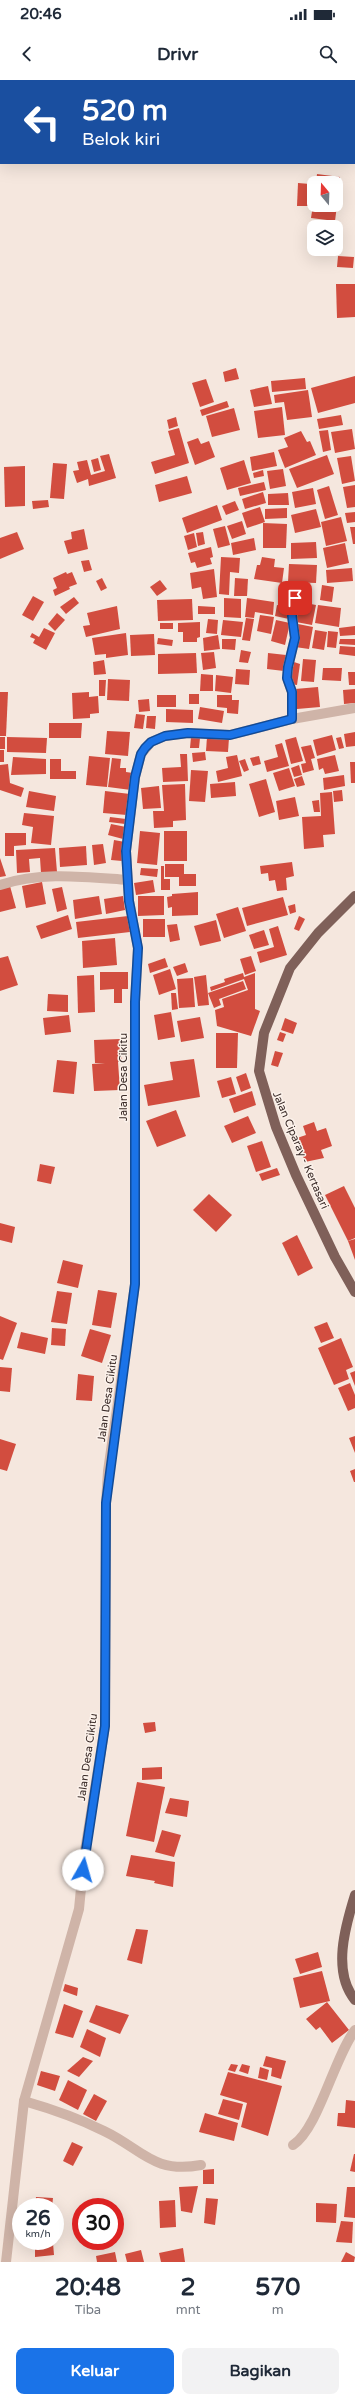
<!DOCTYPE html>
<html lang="id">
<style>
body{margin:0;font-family:"Varela Round",sans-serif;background:#f2f2f3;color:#1f2937;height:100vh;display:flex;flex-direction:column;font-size:15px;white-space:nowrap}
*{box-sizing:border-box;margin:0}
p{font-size:13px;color:#747a83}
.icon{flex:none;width:22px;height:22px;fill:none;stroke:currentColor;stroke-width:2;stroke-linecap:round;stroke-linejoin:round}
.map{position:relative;height:2182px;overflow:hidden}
.drawer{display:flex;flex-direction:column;background:#fff;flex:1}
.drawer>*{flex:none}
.banner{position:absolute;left:0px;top:0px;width:355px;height:84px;box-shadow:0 4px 16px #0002;background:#1a4fa0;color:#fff;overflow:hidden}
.needle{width:26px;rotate:341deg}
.buttons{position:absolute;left:307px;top:96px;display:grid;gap:8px}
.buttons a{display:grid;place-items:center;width:36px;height:36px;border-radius:8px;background:#fff;box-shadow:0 4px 16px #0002;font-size:20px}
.speed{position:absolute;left:12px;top:2118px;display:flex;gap:8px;font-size:20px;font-weight:700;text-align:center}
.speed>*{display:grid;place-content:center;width:52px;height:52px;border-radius:50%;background:#fff;box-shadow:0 4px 16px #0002;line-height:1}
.speed small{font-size:10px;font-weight:400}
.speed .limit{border:6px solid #d22;background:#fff;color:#111}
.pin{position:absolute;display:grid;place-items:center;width:34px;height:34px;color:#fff;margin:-17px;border-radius:8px;box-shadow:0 2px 6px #0006}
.me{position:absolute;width:44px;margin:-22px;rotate:7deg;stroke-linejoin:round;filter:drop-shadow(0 0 3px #0008)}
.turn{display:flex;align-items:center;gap:14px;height:84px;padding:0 16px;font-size:18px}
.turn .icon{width:52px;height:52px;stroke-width:2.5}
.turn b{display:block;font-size:28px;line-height:34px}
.eta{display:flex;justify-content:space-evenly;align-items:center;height:68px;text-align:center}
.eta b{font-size:24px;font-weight:700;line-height:28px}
.button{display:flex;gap:8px;margin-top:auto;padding:8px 16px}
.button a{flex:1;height:46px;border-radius:8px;background:#1a73e8;color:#fff;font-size:16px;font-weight:700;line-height:46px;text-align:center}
.button a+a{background:#f2f2f3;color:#1f2937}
.status{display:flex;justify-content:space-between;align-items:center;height:28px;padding:0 20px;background:#fff;direction:ltr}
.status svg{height:11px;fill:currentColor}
header{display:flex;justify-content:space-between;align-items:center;height:52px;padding:0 16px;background:#fff;font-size:18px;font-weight:700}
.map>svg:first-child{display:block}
.building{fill:#d24d3f}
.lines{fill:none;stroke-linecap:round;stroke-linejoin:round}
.minor{stroke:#cfb4a8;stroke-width:10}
.major{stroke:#7f6059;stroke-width:10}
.route-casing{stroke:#114b97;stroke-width:10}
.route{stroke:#1a73e8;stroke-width:7}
.labels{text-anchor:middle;stroke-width:3;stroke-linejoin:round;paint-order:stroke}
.street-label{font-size:11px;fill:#3b2c29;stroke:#fcf2eb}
</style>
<div class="status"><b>20:46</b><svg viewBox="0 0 49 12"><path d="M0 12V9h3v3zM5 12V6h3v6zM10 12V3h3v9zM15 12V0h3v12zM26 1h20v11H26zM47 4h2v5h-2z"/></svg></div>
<header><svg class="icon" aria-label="back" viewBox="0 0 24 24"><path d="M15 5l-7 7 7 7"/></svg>Drivr<svg class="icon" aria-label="search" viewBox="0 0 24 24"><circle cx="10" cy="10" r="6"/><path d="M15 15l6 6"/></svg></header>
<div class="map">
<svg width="355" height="2182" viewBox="0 0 355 2182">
<rect width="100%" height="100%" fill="#f5e7de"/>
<g class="building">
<path d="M317,94L340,97L337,123L336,103H316Z"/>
<path d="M298,103L310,104L309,126H297Z"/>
<path d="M313,125H337L335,141L311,138Z"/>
<path d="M338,176L354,177L353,188L337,187Z"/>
<path d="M336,204H355V237L337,238Z"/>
<path d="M236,288L239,299L225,302L223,292Z"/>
<path d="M355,296V323L318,333L311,308Z"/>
<path d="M305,298L306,309L272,312L271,301Z"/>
<path d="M206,299L214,322L200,327L192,303Z"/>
<path d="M268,306L272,324L254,327L250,310Z"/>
<path d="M308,310L312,337L287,340L284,322L275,323L274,315Z"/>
<path d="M227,321L229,327L202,336L200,330Z"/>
<path d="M282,327L285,355L258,358L254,331Z"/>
<path d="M234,328L240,350L212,357L206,336Z"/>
<path d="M341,335L343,345L319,349L317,339Z"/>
<path d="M176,337L178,346L169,349L167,340Z"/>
<path d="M179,348L189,383L155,394L151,382L175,375L168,351Z"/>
<path d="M352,349L355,369L335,373L331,352Z"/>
<path d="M328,350L331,370L323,372L319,351Z"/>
<path d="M301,351L307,362L310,361L316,375L285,388L278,370L288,367L284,358Z"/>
<path d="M198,358L201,364L209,361L215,377L195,385L187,362Z"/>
<path d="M274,372L277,386L252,391L250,377Z"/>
<path d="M109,374L116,398L89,406L88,399L77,403L73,391L79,390L77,382L87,380L91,395L105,391L100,376Z"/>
<path d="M327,375L334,394L297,408L289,389Z"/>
<path d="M351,376L355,401L342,404L337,378Z"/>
<path d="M98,378L101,390L94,392L91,380Z"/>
<path d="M244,380L251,403L227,410L220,388Z"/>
<path d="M53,383L67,384L64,419L50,418Z"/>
<path d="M25,386V426L5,427L4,387Z"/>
<path d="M283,389L286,406L270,409L267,391Z"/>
<path d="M263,390L264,396L254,398L253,393Z"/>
<path d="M187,396L192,413L159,422L155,405Z"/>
<path d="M264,402L266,410L240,416L238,408Z"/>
<path d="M355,405V427L347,428L343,407Z"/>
<path d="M329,406L338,435L325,439L317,410Z"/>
<path d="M313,408L316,424L295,428L292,412Z"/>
<path d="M263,412L266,423L245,429L242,419Z"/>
<path d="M288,413L289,425H268V414Z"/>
<path d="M48,420L49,427L33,429L32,421Z"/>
<path d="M235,421L239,430L226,435L222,426Z"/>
<path d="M217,425L222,440L187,453L182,438Z"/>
<path d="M260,427L265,442L247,448L242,433Z"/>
<path d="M287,428V438L265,439V429Z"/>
<path d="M316,429L321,447L295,453L291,435Z"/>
<path d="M355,432V442L347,443L345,433Z"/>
<path d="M341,437L347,461L326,466L321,442Z"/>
<path d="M242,441L246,454L232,459L227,446Z"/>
<path d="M263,443L287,444L286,468H263Z"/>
<path d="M225,446L230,465L218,468L213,449Z"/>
<path d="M350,447H355V464H353Z"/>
<path d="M84,449L88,469L68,474L64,461L72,459L71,452Z"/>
<path d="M17,452L24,469L0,479V458Z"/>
<path d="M203,452L205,464L198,466L196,453Z"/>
<path d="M194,453L197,467L188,470L184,456Z"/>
<path d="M254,458L256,470L233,475L231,463Z"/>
<path d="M316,462L317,478L291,479V463Z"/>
<path d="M345,463L349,483L327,488L323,468Z"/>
<path d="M211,467L213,477L210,478L212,484L197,488L195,482L191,483L188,473Z"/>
<path d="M221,477L240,478L239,493L230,492L229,515L219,514Z"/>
<path d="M262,477L275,479L274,487L284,488L282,503L254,499L257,485H260Z"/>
<path d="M89,480L92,490L84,492L81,481Z"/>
<path d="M289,484L317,485L316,503L288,502Z"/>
<path d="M352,488L353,501L327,503L326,490Z"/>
<path d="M214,489L217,517L203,519L201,507L192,509L190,493Z"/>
<path d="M66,492L67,494L72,492L77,504L69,507L70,509L55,516L53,510L57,508L53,498Z"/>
<path d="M102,498L107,508L101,511L96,501Z"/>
<path d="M235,498L248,499L247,516H234Z"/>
<path d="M160,500L167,509L157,516L150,507Z"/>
<path d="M282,504L293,508L289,519L278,515Z"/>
<path d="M322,505L334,507L332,522L320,520Z"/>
<path d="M33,516L44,522L33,541L22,535Z"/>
<path d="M74,517L79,523L66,534L60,527Z"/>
<path d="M224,518L241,519V538L224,537Z"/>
<path d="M247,518L274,522L273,535L255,532L254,538L245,537Z"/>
<path d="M192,519L193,540L158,541L157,520Z"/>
<path d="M300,522L316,525L312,545L296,542Z"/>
<path d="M277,525L291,528L289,539L275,536Z"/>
<path d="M318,525L341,528L339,547L315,543Z"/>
<path d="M117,526L120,549L86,557L83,546L90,545L87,533Z"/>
<path d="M198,526L215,527V534H198Z"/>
<path d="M57,533L65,540L55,551L48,544Z"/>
<path d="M260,535L274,537L271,554L257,551Z"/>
<path d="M246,538L254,539L250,561L242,560Z"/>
<path d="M208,539L218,540L217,554L206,553Z"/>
<path d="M223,540L243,542L241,557L221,555Z"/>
<path d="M276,540L290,543L285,565L271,561Z"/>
<path d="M200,542V557L197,558V562H183V552H178V543Z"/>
<rect x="160" y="543" width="13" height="6"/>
<path d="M298,544L313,547L309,569L295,567Z"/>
<path d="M355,546V555L340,556L339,548Z"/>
<path d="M44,548L55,553L46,570L33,563L35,559L30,557L32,553L39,557Z"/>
<path d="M315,550L327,552L324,570L312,568Z"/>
<path d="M328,551L338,552L336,568L327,567Z"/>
<path d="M126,553L128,575L106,578V574L95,575L92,558Z"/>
<path d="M154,554L155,575L131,576L130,555Z"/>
<path d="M218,555L220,569L204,571L203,558Z"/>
<path d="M158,558L173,560L172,566L157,564Z"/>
<path d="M222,559H236L235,570L222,569Z"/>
<path d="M340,559H355V565L339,564Z"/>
<path d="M340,566L355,567V576L339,574Z"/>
<path d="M241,570L251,572L248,583L239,582Z"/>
<path d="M214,572L216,588L203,590L201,573Z"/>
<path d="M196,573L197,593L158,594V574Z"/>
<path d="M268,573L286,575L284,591L267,589Z"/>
<path d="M303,579L316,580L314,602L301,601Z"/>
<path d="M104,580L106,594L94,595L93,582Z"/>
<path d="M294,582L300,584L297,605L290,604Z"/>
<path d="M323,588H342L341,601L322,600Z"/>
<path d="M236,589L250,590L249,605L235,604Z"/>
<path d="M348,592H355V605H349Z"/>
<path d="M201,594L213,595V611H200Z"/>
<path d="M216,595L233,597L231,613L215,611Z"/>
<path d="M108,599L130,600L129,621L107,620Z"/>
<path d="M99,600H106L105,616H99Z"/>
<path d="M318,607L320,627L297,629L295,609Z"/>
<path d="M355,609V623L344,624L343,610Z"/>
<path d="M0,612H8L6,656H0Z"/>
<path d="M89,612V617L98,616L99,633L90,634V638L73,639L72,613Z"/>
<rect x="189" y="614" width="10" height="10"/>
<rect x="157" y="615" width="19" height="12"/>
<path d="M217,615H232V620H239L238,634L227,633V628L217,627Z"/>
<path d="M149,619L150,631L139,632L138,620Z"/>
<path d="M200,627L224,631L222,643L198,639Z"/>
<path d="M166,629L193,630V643L166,642Z"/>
<path d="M136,634L145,635L143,649L134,648Z"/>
<path d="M147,636H156L155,649L146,648Z"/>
<path d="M49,643H82L81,658H49Z"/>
<path d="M107,651L130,652L128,676L105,674Z"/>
<path d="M355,652V666L346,667L344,654Z"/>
<path d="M332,655L336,670L317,676L313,660Z"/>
<rect x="0" y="657" width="5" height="12"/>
<path d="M7,657L47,658L46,673L7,672Z"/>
<path d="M191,657L200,658L199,668H190Z"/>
<path d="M207,657L229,658L228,672L206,671Z"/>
<path d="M296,657L303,681L291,684L285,660Z"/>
<path d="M341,657L344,668L339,669L336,658Z"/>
<path d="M282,663L289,686L267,692L264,681L278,677L275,665Z"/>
<path d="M311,665L315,678L311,679L314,690L303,693L301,684L306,683L301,667Z"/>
<rect x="0" y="670" width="4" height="12"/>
<path d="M205,672L206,680L193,682L192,673Z"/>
<path d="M180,674H187L188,701L163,702L162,688L181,687Z"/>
<path d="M237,675L242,696L218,702L216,691L228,688L226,677Z"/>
<path d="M335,675L339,691L325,694L323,688L319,690L317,679Z"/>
<path d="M89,676L110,678L107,707L86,705Z"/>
<path d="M259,676L261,684L253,686L250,678Z"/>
<path d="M13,677L46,679V694L11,695Z"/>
<path d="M112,678L121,679L120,688H126V692L133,693L131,710L108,707Z"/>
<path d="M50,679H61V691H76V699H50Z"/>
<path d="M245,679L249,690L244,692L239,681Z"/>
<path d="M350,682H355V703H351Z"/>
<path d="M8,684L10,703L24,708L21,717L0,710V685Z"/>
<path d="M299,685L302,695L294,697L291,688Z"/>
<path d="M289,688L295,706L279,711L273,693Z"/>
<path d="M191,690L208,691L205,722L189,721Z"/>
<path d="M344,695L345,706L324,710L323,698Z"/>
<path d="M302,696L305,705L297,707L294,699Z"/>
<path d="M266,699L275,732L259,737L249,704Z"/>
<path d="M235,702L236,716L211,718L210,704Z"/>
<path d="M185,704L186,740L173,741V747L154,748L153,731H164L162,705Z"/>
<path d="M159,706L161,728L143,729L141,708Z"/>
<path d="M342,710L343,721L334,722L333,711Z"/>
<path d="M29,711L56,716L54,731L26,727Z"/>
<path d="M105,711L130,714L127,735L103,733Z"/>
<path d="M332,712L335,754L323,755L324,767L304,769L302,737L321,736L320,713Z"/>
<path d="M295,717L299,736L279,740L276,721Z"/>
<path d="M319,720L320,732H314L312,721Z"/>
<path d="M24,733L54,736L51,765L31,763L33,747L22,745Z"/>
<path d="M110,737L126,739L125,744L109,742Z"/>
<path d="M111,744L126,747L123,759L108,755Z"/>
<path d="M140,751L160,753L157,785L137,783Z"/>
<rect x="164" y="751" width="23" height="30"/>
<path d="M5,753H26V765L14,766V776H5Z"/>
<path d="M114,760L125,762L122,781L111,780Z"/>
<path d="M103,764L106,783L94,785L92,765Z"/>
<path d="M86,766L87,785L60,787L59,768Z"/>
<path d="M55,768L57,792L41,793L40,778L29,779L30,792L17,793L16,770Z"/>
<path d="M0,778L6,796L0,797Z"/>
<path d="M292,782L294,796L286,798L287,810L277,811L275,800L269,801L268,793L261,794L260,786Z"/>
<path d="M165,784H184V794H196V806H179V797H165Z"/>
<path d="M161,786H164V799H170V810H161Z"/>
<path d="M141,788L158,789L157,797L140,795Z"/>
<path d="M153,800L155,812L136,815L134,803Z"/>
<path d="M42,802L46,824L26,828L22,806Z"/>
<path d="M10,806L16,828L0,832V809Z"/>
<path d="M62,807L67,829L57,832L52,809Z"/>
<path d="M198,812V835L172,836V827L168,828L167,817L172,816V814Z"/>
<path d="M99,816L102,834L75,839L73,820Z"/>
<path d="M123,816L125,830L106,834L104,819Z"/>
<path d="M138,816H164V835L138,836Z"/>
<path d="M283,817L288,835L247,846L242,828Z"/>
<path d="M295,824L296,832L290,834L288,826Z"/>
<path d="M238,827L246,851L224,858L216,834Z"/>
<path d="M68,835L72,849L41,859L36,846Z"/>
<path d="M128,836L130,852L78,858L76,842Z"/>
<path d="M299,836L305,839L299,851L294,849Z"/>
<rect x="143" y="839" width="22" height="18"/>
<path d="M216,840L221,861L200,866L194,846Z"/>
<path d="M177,844L180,860L170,862L167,845Z"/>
<path d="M278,846L287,875L260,883L257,872L274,867L269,849Z"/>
<path d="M264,850L269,865L254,869L249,855Z"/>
<path d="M115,858L117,885L83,888L82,861Z"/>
<path d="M8,876L18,905L0,911V878Z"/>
<path d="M251,876L256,891L245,895L240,879Z"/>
<path d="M165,878L168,887L150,893L148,884Z"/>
<path d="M185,883L188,892L177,896L173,887Z"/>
<path d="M170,889L176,909L159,915L153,895Z"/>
<path d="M100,892H128V909H122V923H114V909L100,910Z"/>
<path d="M243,893L244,897L255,893V929L260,931L251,956L217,946L215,930L224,927L222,919L248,910L244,899L211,911L210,907L225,902L224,899Z"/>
<path d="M94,895L95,932L78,933L77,896Z"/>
<path d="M206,895L209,925L198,926L194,897Z"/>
<path d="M193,898L195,927L179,928L177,899Z"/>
<path d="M243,901L246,909L219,919L221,925L214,928L208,913Z"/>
<path d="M171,913H176L178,929L172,930Z"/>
<path d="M48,914L68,915V932L47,931Z"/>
<path d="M171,932L175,957L158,960L154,935Z"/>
<path d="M69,935L71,952L45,955L43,938Z"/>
<path d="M200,937L204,958L181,962L177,941Z"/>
<path d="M285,938L297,943L293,954L281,950Z"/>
<path d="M280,952L286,954L283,962L277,960Z"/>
<path d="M216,953H238L237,988H216Z"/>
<path d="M120,959L122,981L118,982L120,1010L94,1011L92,984L105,983H95L94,960Z"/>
<path d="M275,971L283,973L278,987L271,985Z"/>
<path d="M194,979L200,1017L148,1026L144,1005L173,1000L170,982Z"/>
<path d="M57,980L77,982L74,1014L53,1012Z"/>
<path d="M246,993L251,1008L241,1012L236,997Z"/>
<path d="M231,997L236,1014L222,1018L217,1001Z"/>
<path d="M252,1011L256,1025L234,1033L229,1019Z"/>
<path d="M176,1030L186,1056L157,1067L146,1041Z"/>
<path d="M248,1036L256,1053L232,1063L224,1046Z"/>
<path d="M314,1042L317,1051L326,1048L332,1066L321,1070L324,1078L305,1082L297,1058L306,1055L303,1046Z"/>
<path d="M262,1061L271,1087L256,1092L247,1066Z"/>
<path d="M40,1084L55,1087L51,1104L37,1101Z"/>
<path d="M277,1088L280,1095L262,1101L259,1094Z"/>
<path d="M344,1106L355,1128V1158L348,1161L325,1115Z"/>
<path d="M209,1114L232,1135L216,1152L193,1130Z"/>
<path d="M0,1143L15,1147L12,1163L0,1160Z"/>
<path d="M297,1155L313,1188L298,1196L282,1163Z"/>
<path d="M355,1159V1180L348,1161Z"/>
<path d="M63,1180L83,1185L78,1208L57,1203Z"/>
<path d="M98,1210L117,1213L111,1248L92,1245Z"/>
<path d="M57,1211L72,1213L67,1244L51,1242Z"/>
<path d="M0,1236L17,1243L3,1280L0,1279Z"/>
<path d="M327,1242L334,1258L321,1263L314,1247Z"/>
<path d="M52,1248L66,1249L65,1266L51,1265Z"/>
<path d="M90,1249L111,1255L102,1283L81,1276Z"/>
<path d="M21,1252L48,1258L45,1274L17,1268Z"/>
<path d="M341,1258L353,1287L346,1290L349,1299L334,1305L318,1268Z"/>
<path d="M0,1287L12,1288L10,1312L0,1311Z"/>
<path d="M355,1291V1306L350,1293Z"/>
<path d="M78,1294L94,1296L92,1321L76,1320Z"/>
<path d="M350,1303L355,1315V1328L348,1331L338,1308Z"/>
<path d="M355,1356V1373L349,1358Z"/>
<path d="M0,1359L16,1364L7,1391L0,1389Z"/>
<path d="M355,1389V1402H354L350,1391Z"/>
<path d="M155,1642L156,1651L145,1653L143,1643Z"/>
<path d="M162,1687V1699L142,1700V1688Z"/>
<path d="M137,1702L165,1707L154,1762L126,1756Z"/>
<path d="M170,1718L189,1721L187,1737L165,1733Z"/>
<path d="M162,1750L181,1755L174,1777L155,1772Z"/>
<path d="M131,1775L175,1782L173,1807L154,1803L155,1801L126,1796Z"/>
<path d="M136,1849L148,1850L142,1884L127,1880Z"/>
<path d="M318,1872L322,1887L300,1894L295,1879Z"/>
<path d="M322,1891L330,1921L300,1928L293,1898Z"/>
<path d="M65,1904L78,1908L77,1916L63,1911Z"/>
<path d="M327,1922L349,1950L332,1963L320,1947L316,1950L306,1939Z"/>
<path d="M64,1924L83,1931L73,1958L55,1953Z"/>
<path d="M96,1925L129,1935L120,1954L89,1942Z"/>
<path d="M87,1949L106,1958L100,1977L80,1967Z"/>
<path d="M266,1976L286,1981L281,1999L271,1996L272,1988L263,1986Z"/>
<path d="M83,1977L93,1981L79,1997L67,1991Z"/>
<path d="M231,1984L238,1985L235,1992L228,1990Z"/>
<path d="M242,1984L250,1986L248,1994L239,1991Z"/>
<path d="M260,1987L269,1990L267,2000L258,1998Z"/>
<path d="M41,1991L60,1996L55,2011L37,2005Z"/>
<path d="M228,1992L282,2006L268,2056L241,2047L247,2023L220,2015Z"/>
<path d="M68,2000L87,2010L78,2030L59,2020Z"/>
<path d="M94,2014L107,2021L96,2041L83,2034Z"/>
<path d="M223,2019L243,2024L239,2040L218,2034Z"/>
<path d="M346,2020L355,2021V2048L337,2046L338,2033H345Z"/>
<path d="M205,2033L238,2043L234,2061L199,2052Z"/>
<path d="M72,2062L83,2067L73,2086L63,2081Z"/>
<path d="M354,2074H355V2092L350,2091Z"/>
<path d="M214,2089V2104H203V2090Z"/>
<path d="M198,2106L192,2133L181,2131L179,2107Z"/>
<path d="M347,2107H355V2138L344,2137Z"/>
<path d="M36,2117L53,2118L52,2127H35Z"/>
<path d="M206,2118L218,2119L215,2145L204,2143Z"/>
<path d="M175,2120L176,2147L160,2148L159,2121Z"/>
<path d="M316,2123L337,2124L336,2143L316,2142Z"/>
<path d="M341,2141L353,2142L352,2163L336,2162Z"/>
<path d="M53,2163L54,2175L35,2177V2165Z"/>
<path d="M183,2168L185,2182H161L159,2173Z"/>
<path d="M141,2170L144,2182H127L125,2174Z"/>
<path d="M115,2172L117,2182H97L96,2176Z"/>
<path d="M346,2172L355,2177L354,2182H341Z"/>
</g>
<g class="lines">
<g class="minor">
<path d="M292,639V612L287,598L288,587L295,558L292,536L295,518"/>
<path d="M0,805C40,791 86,797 127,800"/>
<path d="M24,2021C52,2029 78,2038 104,2051C142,2069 153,2094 201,2085"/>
<path d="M293,2065C318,2049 334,1978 355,1950"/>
<path d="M6,2182L24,2021L79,1829L84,1777L105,1646L106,1423L108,1391L135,1205V922L138,868L129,821L126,771L135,697L141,674L151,662L165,656L188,653L230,655L292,639L355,628"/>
</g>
<g class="major">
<path d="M355,816L318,853L290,888L264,953L259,991L276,1047L296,1095L335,1177L355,1212"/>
<path d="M355,1815C345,1847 332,1892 355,1920"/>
</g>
</g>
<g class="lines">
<g class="route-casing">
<path id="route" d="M83,1790L105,1646L106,1423L135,1204V922L138,868L129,821L126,771L135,697L141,674L145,668L151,662L165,656L188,653L230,655L292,639V612L287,598L288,587L295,558L292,536L295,518"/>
</g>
<use href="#route" class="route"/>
</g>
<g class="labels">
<g class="street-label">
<text transform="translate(123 997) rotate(-90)" y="4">Jalan Desa Cikitu</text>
<text transform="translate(301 1070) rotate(67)" y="4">Jalan Ciparay - Kertasari</text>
<text transform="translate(107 1318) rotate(-82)" y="4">Jalan Desa Cikitu</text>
<text transform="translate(87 1677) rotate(-82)" y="4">Jalan Desa Cikitu</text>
</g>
</g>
</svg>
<div class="buttons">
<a><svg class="needle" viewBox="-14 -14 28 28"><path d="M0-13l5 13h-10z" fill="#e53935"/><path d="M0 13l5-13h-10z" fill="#747a83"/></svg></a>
<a><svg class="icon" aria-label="layers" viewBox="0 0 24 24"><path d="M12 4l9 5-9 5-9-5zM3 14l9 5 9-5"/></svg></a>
</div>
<div class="speed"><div>26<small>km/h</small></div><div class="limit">30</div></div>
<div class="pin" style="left:295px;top:518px;background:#d93025"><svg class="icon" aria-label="arrive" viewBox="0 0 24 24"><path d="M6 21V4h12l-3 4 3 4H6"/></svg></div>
<svg class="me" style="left:83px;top:1790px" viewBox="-20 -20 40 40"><circle r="19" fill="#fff"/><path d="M0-13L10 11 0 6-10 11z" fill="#1a73e8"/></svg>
<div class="banner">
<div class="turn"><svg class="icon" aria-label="left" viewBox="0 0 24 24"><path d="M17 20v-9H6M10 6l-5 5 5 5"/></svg><div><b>520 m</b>Belok kiri</div></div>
</div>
</div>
<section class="drawer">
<div class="eta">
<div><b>20:48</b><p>Tiba</p></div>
<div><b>2</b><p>mnt</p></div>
<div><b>570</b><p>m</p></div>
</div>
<div class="button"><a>Keluar</a><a>Bagikan</a></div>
</section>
